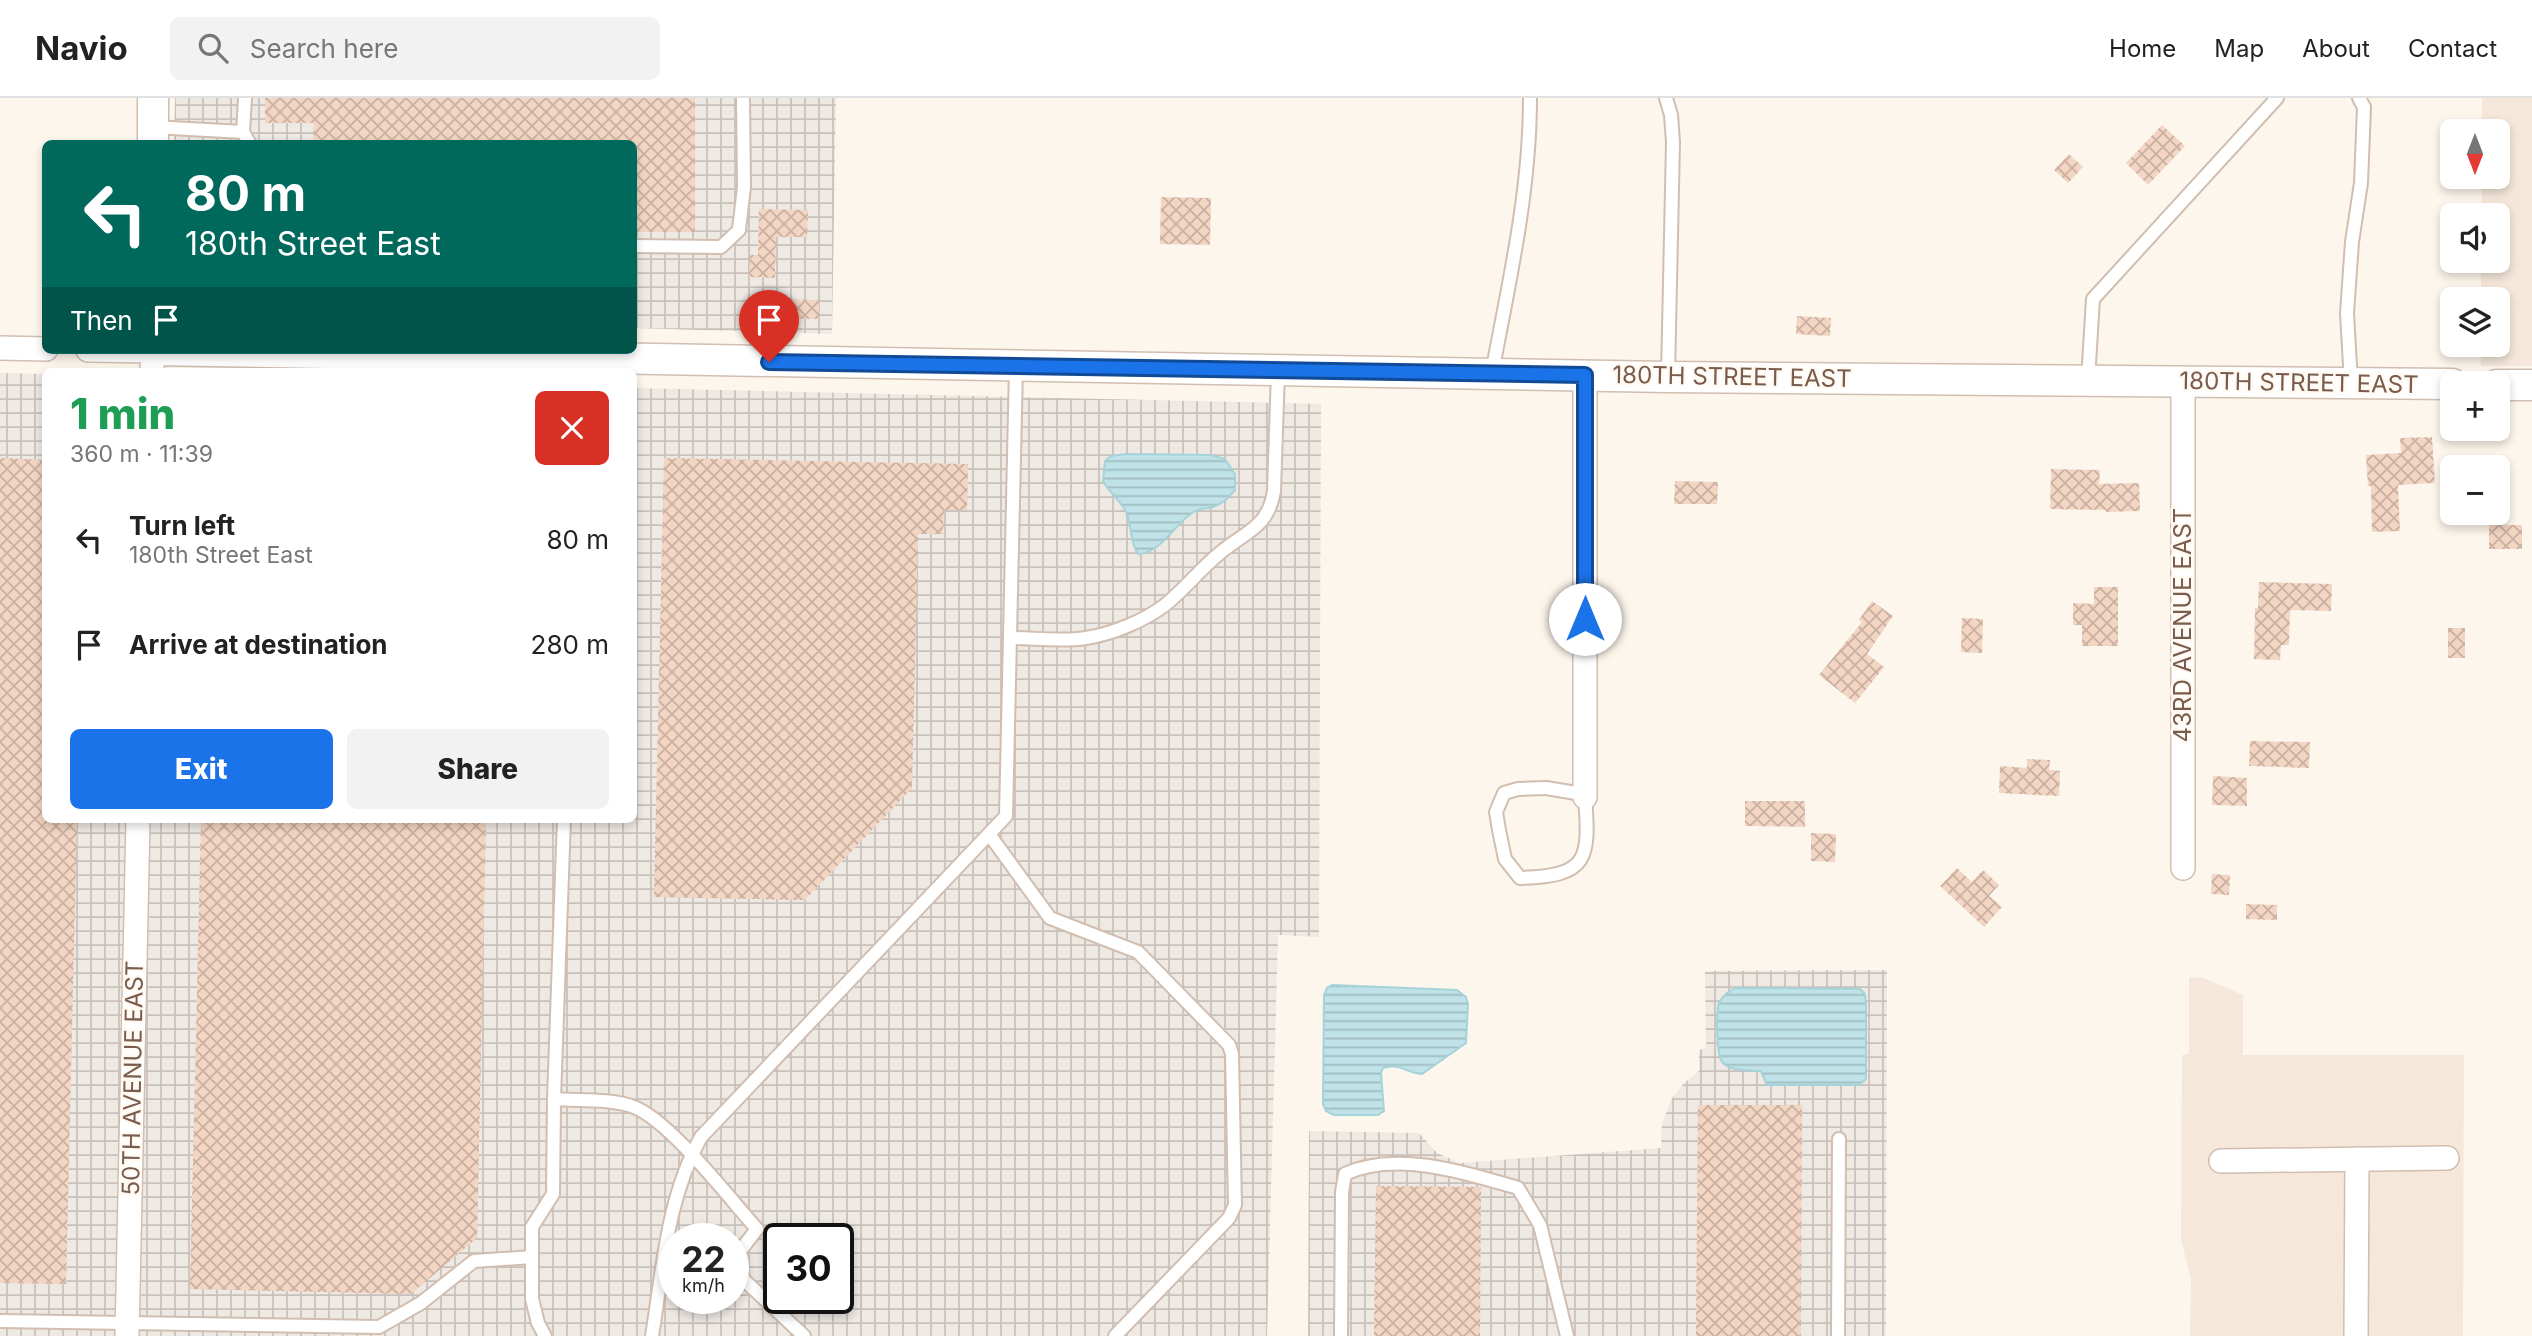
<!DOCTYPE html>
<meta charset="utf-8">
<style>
body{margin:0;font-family:Inter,sans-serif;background:#f2f2f2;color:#222;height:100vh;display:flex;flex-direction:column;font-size:26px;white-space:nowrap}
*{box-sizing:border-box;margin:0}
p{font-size:23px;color:#767676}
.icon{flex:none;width:38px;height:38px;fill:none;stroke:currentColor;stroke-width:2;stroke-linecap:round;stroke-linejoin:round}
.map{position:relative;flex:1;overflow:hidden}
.panel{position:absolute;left:42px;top:270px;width:595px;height:455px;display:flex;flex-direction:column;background:#fff;border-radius:10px;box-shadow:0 4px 10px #0003}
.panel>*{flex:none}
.guide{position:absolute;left:42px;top:42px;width:595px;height:214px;border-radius:10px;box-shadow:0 4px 10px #0003;background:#00695c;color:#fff;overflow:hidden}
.needle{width:46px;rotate:180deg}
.tools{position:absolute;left:2440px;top:21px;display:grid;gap:14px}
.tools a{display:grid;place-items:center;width:70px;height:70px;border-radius:10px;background:#fff;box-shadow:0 4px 10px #0003;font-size:35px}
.speed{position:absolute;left:658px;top:1125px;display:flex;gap:14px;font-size:35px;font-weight:700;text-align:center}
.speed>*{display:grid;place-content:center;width:91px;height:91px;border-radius:50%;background:#fff;box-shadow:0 4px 10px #0003;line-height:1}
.speed small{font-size:18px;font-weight:400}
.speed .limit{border:4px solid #111;border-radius:10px;background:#fff;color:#111}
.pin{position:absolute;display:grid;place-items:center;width:60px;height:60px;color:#fff;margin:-72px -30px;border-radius:50% 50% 50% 0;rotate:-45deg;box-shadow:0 0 7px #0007}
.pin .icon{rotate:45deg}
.me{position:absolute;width:77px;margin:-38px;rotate:0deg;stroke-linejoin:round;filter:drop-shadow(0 0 5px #0008)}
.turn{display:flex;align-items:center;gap:24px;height:147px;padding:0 28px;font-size:32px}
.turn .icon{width:91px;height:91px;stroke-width:2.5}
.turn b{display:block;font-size:49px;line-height:60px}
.then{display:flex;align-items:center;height:66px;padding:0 28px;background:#0003;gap:14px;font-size:26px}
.round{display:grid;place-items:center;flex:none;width:74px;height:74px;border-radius:10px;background:#f2f2f2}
.headline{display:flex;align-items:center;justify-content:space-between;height:119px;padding:0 28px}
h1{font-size:42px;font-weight:800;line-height:52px;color:#1e9e55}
.cta{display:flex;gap:14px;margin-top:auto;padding:14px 28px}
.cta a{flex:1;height:80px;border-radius:10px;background:#1a73e8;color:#fff;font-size:28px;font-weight:800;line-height:80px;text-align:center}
.cta a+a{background:#f2f2f2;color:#222}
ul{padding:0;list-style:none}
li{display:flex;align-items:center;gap:21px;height:105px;padding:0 28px}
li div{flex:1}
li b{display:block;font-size:26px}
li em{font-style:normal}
header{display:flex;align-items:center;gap:42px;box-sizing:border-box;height:98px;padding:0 35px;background:#fff;border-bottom:2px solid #e0e0e0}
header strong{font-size:33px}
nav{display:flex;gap:38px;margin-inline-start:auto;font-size:24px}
.search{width:490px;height:63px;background:#f2f2f2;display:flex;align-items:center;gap:18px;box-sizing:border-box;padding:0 24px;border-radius:10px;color:#767676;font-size:26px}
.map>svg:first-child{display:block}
.residential{fill:#f5e8da}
.industrial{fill:url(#industrial-grid);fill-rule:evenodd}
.water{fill:url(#water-rules);stroke:#a5d3da;stroke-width:2}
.building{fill:url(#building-cross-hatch)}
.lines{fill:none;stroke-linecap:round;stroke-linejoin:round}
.service-casing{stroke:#d1beb0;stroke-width:16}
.minor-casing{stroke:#d1beb0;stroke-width:26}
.tertiary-casing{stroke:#d1beb0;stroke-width:33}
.service{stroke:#fff;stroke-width:12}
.minor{stroke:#fff;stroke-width:23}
.tertiary{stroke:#fff;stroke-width:30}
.route-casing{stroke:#114b97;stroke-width:18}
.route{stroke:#1a73e8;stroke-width:12}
.labels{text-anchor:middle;stroke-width:5;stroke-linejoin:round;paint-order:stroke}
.street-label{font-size:24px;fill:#7a5c4d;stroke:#fffaf3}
</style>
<header>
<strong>Navio</strong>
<div class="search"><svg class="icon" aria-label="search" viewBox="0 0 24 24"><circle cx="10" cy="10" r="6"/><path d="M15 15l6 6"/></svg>Search here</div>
<nav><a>Home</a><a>Map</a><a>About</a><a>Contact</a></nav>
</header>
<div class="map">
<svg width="2532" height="1238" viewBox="0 0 2532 1238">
<defs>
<pattern id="industrial-grid" width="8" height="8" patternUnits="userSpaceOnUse" patternTransform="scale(1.75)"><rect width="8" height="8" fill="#efe9e4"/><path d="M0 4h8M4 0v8" fill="none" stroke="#c7c0bb"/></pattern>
<pattern id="water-rules" width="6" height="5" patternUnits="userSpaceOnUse" patternTransform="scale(1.75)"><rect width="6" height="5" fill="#bfe3e8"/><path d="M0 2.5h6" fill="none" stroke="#a0bbbe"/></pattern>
<pattern id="building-cross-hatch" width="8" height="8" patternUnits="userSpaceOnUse" patternTransform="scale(1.75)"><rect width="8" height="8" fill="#f3d5c3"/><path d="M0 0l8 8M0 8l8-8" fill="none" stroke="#cab0a1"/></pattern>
</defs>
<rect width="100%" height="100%" fill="#fdf6ec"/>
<g class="residential">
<path d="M2482,0H2532V268H2481V247H2497V201H2481V163H2497V117H2482V79H2497V33H2482Z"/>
<path d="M2189,879L2204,880L2243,897V957H2464L2463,1238H2190L2191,1181L2181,1141L2182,957L2189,956Z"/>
</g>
<g class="industrial">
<path d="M175,0H836L832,236L634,230V46H174Z"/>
<path d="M0,275L45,276L46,721H634V290L1321,306L1319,839L1278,837L1267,1238H0ZM674,1141H733V1200H674ZM779,1141H838V1200H779Z"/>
<path d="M1887,872L1886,1238H1308L1309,1033L1419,1035L1437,1055L1460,1065L1661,1050L1662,1026L1671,1002L1683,986L1699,973V952L1706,950L1705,873Z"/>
</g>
<g class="water">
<path d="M1127,356L1210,357L1225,361L1235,376V392C1229,399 1223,406 1213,409C1206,411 1199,410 1192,415C1174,427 1161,455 1138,456C1130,446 1132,427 1126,414C1120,402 1109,394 1103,383L1105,363L1111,358Z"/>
<path d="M1332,887L1457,892L1466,899L1468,906L1466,945L1422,976C1405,975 1402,965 1383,970L1381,975L1384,1013L1378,1017H1334L1326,1013L1323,1006L1324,897L1327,890Z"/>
<path d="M1735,890L1860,891L1865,896L1866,906V981L1859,987H1767L1761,973C1749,972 1732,974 1723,965C1716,959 1716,914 1719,905C1723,897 1728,894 1735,890Z"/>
</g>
<g class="building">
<path d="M265,0H695V134H634V46H313L314,25H265Z"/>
<path d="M2162,27L2185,48L2148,87L2126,65Z"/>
<path d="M2069,56L2083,69L2068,85L2054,72Z"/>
<path d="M1161,99L1211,100L1210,147L1160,146Z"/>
<path d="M759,111L808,112L807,139H776L775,180L749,179L750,157H758Z"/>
<path d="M769,201L819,202V221L768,220Z"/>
<path d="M1797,218L1831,220L1830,238L1796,236Z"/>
<path d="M2432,339L2435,385L2398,387L2400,433L2372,434L2371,388H2368L2366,357L2401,355L2400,340Z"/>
<path d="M0,360L46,362V721H77L66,1186L0,1185Z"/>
<path d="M664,360L968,366L967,412H944L943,436H918L912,690L805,802L654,799Z"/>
<path d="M2051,371L2100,372L2099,386L2139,385L2140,413L2106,414V412L2050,411Z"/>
<path d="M1675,383L1718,384L1717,406H1674Z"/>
<rect x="2489" y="427" width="33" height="24"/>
<path d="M2259,484L2332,486L2331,513L2290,512L2289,547H2281L2280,562L2254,561L2255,510H2258Z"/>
<path d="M2094,489H2118V548H2082V527H2073V505L2094,506Z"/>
<path d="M1872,503L1893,518L1867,556L1884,569L1855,605L1819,577L1862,524L1859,522Z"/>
<path d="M1962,520L1983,521L1982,555L1961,554Z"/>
<rect x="2448" y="530" width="17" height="30"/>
<path d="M2250,643L2310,644L2309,670L2249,668Z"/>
<path d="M2027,661L2050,662L2049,672L2060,673L2059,698L1999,695L2000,668L2027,670Z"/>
<path d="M2213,678L2247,680V708L2212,707Z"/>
<path d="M1745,703H1805V729L1745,728Z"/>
<path d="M201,721H486L477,1140L411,1196L190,1191Z"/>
<path d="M1811,735L1836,736L1835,764L1811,763Z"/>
<path d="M1957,770L1972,784L1983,772L1999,787L1989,798L2002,809L1984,829L1940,788Z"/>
<path d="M2212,776L2230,777L2229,797L2211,796Z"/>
<path d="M2246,806L2277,807V822L2246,821Z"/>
<path d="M1698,1007H1802L1801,1238H1696Z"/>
<path d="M1376,1088L1481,1089L1480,1238H1374Z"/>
</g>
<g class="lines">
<g class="service-casing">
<g id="service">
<path d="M245,0L243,34L250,46"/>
<path d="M1666,0L1671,17L1673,44L1668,279"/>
<path d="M153,29L243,34"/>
<path d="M634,148L721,149L739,132L744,89L743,0"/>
<path d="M1492,275C1509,184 1530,94 1530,0"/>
<path d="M2088,282L2093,201L2277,0"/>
<path d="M2351,285L2347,215L2352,144L2361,85L2364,9L2359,0"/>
<path d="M1010,540C1034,540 1062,544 1086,540C1112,536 1144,523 1165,507C1185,491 1200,471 1220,455C1246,433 1268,430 1274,393L1278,273"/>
<path d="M1546,690L1576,695L1585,699C1590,762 1588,778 1520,780L1505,761L1499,732L1496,714L1504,695L1518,691Z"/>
<path d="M989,736L1050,820L1138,854L1229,947L1232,956L1235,1107L1229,1120L1115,1238"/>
<path d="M554,1001C579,1003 610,1000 634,1009C670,1023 730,1101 757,1131L740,1153L738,1167L744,1182L804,1238"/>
<path d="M0,1223L379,1229L421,1205L474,1163L532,1159"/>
<path d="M545,1238L538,1225L532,1201V1129L553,1096L554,1001L564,721"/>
<path d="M652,1238C663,1170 667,1100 701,1039L1006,718L1016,269"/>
<path d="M1341,1238L1342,1094L1345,1076C1396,1052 1467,1075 1518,1090L1540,1127L1567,1238"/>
<path d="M1838,1238L1839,1041"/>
</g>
</g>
<g class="minor-casing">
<g id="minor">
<path d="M0,250L46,251"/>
<path d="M88,252L153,253L152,273"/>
<path d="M2183,283V770"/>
<path d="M1585,699V277"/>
<path d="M2221,1063L2447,1060"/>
<path d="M127,1238L138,721"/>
<path d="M2356,1238L2357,1061"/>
</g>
</g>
<g class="tertiary-casing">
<g id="tertiary">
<path d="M153,46V0"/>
<path d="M153,252L1668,279L2452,286"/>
<path d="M2497,287H2532"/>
</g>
</g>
<use href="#service" class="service"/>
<use href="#minor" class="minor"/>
<use href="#tertiary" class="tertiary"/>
</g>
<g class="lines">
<g class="route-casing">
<path id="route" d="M769,264L1585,277V521"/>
</g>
<use href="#route" class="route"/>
</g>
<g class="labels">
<g class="street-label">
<text transform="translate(1732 279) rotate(1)" y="8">180TH STREET EAST</text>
<text transform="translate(2299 285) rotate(1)" y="8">180TH STREET EAST</text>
<text transform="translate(2183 527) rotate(-90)" y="8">43RD AVENUE EAST</text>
<text transform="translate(133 980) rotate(-89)" y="8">50TH AVENUE EAST</text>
</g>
</g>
</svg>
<div class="tools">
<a><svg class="needle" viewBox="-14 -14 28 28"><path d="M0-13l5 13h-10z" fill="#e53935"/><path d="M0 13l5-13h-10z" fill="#767676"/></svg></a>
<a><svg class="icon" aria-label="sound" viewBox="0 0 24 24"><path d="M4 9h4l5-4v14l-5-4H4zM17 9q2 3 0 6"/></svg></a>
<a><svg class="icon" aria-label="layers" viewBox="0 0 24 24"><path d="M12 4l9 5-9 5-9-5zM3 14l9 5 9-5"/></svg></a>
<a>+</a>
<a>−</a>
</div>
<div class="speed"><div>22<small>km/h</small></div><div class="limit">30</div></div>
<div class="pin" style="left:769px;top:264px;background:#d93025"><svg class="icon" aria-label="arrive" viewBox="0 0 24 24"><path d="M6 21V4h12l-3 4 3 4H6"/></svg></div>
<svg class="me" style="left:1585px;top:521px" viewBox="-20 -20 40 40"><circle r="19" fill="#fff"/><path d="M0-13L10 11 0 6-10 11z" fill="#1a73e8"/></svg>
<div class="guide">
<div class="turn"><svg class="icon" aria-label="left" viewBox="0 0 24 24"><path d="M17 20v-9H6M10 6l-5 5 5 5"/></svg><div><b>80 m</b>180th Street East</div></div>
<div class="then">Then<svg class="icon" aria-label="arrive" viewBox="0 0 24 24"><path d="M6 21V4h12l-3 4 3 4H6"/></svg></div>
</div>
<section class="panel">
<div class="headline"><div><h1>1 min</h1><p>360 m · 11:39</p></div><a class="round" style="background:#d93025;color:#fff"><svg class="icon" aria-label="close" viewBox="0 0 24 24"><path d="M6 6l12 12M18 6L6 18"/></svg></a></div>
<ul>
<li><svg class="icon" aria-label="left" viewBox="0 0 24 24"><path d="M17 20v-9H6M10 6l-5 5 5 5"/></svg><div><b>Turn left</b><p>180th Street East</p></div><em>80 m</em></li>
<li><svg class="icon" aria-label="arrive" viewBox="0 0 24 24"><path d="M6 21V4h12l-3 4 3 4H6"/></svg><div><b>Arrive at destination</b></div><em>280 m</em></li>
</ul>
<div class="cta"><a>Exit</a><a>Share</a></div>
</section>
</div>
